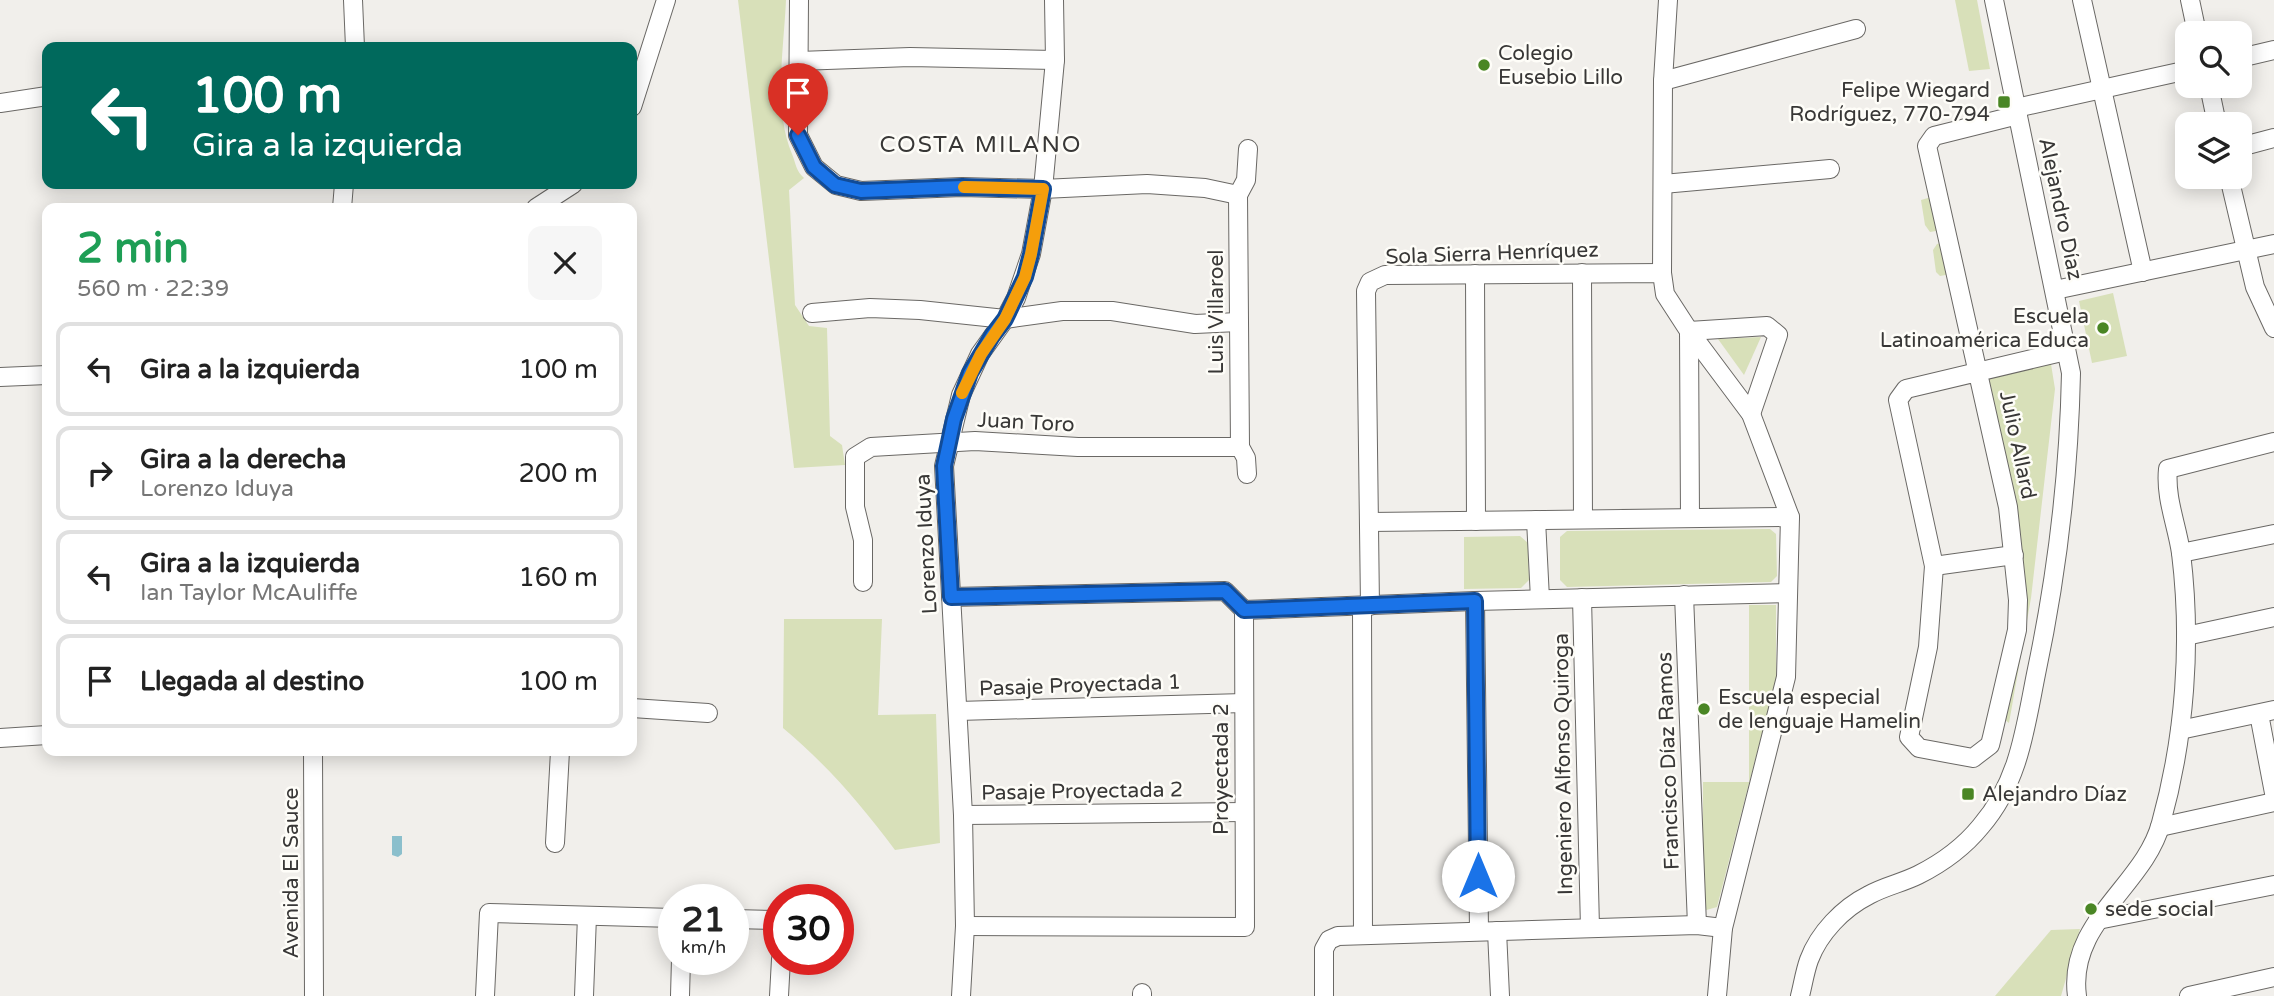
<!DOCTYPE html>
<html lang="es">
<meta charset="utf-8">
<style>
body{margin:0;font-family:"Varela Round",sans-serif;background:#f6f6f6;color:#222;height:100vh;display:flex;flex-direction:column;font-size:26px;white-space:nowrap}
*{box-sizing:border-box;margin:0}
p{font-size:23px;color:#767676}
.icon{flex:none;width:38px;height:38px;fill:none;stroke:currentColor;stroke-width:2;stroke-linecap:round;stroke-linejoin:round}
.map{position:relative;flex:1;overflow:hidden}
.details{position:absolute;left:42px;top:203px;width:595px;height:553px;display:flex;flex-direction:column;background:#fff;border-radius:14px;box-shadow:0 4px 18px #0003}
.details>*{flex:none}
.hud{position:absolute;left:42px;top:42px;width:595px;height:147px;border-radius:14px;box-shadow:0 4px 18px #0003;background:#00695c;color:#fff;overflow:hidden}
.buttons{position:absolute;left:2175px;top:21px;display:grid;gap:14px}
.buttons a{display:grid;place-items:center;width:77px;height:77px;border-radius:14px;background:#fff;box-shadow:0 4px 18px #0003;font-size:35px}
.speed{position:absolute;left:658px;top:884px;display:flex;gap:14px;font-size:35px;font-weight:700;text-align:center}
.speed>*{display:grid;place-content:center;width:91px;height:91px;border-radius:50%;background:#fff;box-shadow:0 4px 18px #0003;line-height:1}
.speed small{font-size:18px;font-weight:400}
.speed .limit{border:10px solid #d22;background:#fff;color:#111}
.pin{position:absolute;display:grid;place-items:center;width:60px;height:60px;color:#fff;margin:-72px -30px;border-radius:50% 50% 50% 0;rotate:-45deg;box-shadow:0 0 7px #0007}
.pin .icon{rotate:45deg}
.me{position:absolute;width:77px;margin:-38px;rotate:0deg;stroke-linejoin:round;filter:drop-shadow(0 0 5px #0008)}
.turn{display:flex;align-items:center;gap:24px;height:147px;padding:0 35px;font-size:32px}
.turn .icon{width:91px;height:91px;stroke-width:2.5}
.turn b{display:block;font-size:49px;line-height:60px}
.round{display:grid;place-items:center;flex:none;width:74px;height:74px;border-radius:14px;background:#f6f6f6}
.overview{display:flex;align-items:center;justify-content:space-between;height:119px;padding:0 35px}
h1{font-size:42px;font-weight:700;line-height:52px;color:#1e9e55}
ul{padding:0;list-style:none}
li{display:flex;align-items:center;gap:21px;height:94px;margin:0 14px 10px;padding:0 21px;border:4px solid #e0e0e0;border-radius:14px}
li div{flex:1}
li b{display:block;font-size:26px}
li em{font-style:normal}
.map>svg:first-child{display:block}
.green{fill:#d8e0b9}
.water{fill:#8bbfcc}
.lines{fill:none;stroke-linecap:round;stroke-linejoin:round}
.minor-casing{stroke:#6a6865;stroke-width:20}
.minor{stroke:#fff;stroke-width:18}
.route-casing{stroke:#114b97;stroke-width:18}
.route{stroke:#1a73e8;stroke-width:12}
.slow{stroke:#f59e0b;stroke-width:12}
.poi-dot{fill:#4a8624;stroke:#fefdf8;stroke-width:2.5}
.labels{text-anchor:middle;stroke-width:5;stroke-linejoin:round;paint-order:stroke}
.poi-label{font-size:21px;fill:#383736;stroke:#fefdf8;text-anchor:start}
.street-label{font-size:21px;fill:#383736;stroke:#fefdf8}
.neighbourhood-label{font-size:23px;letter-spacing:2px;fill:#383736;stroke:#fefdf8}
</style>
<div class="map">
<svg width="2274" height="996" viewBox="0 0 2274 996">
<rect width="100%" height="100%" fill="#f1efeb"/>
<g class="green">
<path d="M738,0H786C784,48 773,109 792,154C796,164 796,171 804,178L789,190L795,305L809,326L827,328L830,436L842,445L845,465L794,468Z"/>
<path d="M1955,0H1977L1990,69L1969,71Z"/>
<path d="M1935,196L1942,230L1930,232L1925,225L1921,200Z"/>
<path d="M1944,242L1951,274L1940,276L1936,272L1933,250L1937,244Z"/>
<path d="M2113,293L2127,356L2092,363L2079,301Z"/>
<path d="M1761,337L1744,375L1718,339Z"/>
<path d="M2051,364L2055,389L2031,598L2009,723L2005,720L2026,614L2012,506L1988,376Z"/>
<path d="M1770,529L1776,534L1777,576L1771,582L1567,587L1560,580V537L1567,531Z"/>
<path d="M1520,536L1528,543L1529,580L1521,588L1464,589V537Z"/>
<path d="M1749,605H1776V679L1717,907L1703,911V782H1749Z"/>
<path d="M784,619H882L878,715L936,714L940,843L895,850C859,802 829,767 783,728Z"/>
<path d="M2080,929L2061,996H1995L2051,930Z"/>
</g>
<path class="water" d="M392,836H402V854L398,857L392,855Z"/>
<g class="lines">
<g class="minor-casing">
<g id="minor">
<path d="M353,0L355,47"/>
<path d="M799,0L798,135L814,167L836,185L861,191L962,187L1043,189L1147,184L1205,188L1238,195"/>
<path d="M2082,0L2143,272"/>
<path d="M2190,0L2197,33"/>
<path d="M2240,58L2274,50"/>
<path d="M799,61L910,57L1055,60"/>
<path d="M1663,81L1856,29"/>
<path d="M2209,86L2217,124"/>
<path d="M0,103L47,96"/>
<path d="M632,107L666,0"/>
<path d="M2016,108L2188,70"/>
<path d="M2018,115L1934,136L1927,146L2008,507L2018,600L2017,630L1992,737L1990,745L1973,758L1919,748L1909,737L1928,647L1934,566L1898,400L1906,389L2066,351"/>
<path d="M2240,147L2274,138"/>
<path d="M2229,177L2255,287L2274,328"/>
<path d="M1663,184L1830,169"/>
<path d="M342,208L344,184"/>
<path d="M536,208L573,184"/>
<path d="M1582,273L1583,519"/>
<path d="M1662,273L1663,81L1668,0"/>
<path d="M1475,274L1476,521"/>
<path d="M2055,290L2274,244"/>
<path d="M812,313L870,308L920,310L1005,319L1062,311H1112L1195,324L1238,322"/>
<path d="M0,377L47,375"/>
<path d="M1247,474L1246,458L1240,447L1238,195L1246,180L1248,149"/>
<path d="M1690,518L1689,331L1767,326L1778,335L1751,414"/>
<path d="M1536,520L1540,599"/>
<path d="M1369,522L1790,517"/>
<path d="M2181,553L2274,534"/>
<path d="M1934,566L2014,555"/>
<path d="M863,582V540L855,507V457L871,447L975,441L1078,447H1240"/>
<path d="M1684,595L1697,925"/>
<path d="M951,597L1225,591L1244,610L1475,601L1787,593"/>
<path d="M1582,598L1590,928"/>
<path d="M1475,601L1479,931"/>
<path d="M1362,606L1363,935"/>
<path d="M1370,606L1366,291L1370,282L1385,275L1662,273L1665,294L1689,331L1751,414L1790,517L1786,677L1723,928L1717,996"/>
<path d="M2186,636L2274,617"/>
<path d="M632,708L708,713"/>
<path d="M958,711L1244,703"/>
<path d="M2259,714L2274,793"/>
<path d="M2180,730L2274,710"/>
<path d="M0,738L47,735"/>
<path d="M313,751L314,996"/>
<path d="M963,815L1244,812"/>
<path d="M2160,827L2274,802"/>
<path d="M555,843L560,751"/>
<path d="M733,919L779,920"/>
<path d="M2098,920L2274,885"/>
<path d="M965,926L1245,927L1244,610"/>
<path d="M1497,931L1500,996"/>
<path d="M1142,993V996"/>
<path d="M485,996L489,913L674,918"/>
<path d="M584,996L587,916"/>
<path d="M680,996L681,959"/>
<path d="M779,996L781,959"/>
<path d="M961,996L965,926L963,815L944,466L961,395L980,354L1005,319L1016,298L1031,254L1043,189L1055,60L1054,0"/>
<path d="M1324,996V949L1329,940L1338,936L1697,925L1723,928"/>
<path d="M1800,996C1803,984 1805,971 1809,960C1819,933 1843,908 1869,895C1885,886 1902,883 1918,875C1942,863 1964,847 1981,826C2019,782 2025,729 2036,674C2057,575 2069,474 2071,373L1994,0"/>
<path d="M2077,996C2067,922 2145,885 2161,823C2185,737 2192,642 2181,553C2177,525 2165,498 2168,469L2274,442"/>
<path d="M2189,996L2274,977"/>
</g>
</g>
<use href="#minor" class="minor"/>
</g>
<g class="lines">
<g class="route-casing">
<path id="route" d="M798,135L814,167L835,185L861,191L962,187L1043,189L1031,254L1025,277L1005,319L992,336L970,373L954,419L944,466L951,597L1225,591L1244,610L1475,601L1478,876"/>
</g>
<use href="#route" class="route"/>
<path class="slow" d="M962,393L981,354L1005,319L1025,277L1031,254L1043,189L964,187"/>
</g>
<g class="poi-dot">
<circle cx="1484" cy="65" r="7"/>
<rect x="1997" y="95" width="14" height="14" rx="3.5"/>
<circle cx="2103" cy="328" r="7"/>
<circle cx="1704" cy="709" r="7"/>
<rect x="1961" y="787" width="14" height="14" rx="3.5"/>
<circle cx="2091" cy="909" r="7"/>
</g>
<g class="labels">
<g class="poi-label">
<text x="1498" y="60">Colegio<tspan x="1498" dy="24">Eusebio Lillo</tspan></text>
<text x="1990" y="97" text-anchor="end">Felipe Wiegard<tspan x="1990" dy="24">Rodríguez, 770-794</tspan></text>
<text x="2089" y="323" text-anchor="end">Escuela<tspan x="2089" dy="24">Latinoamérica Educa</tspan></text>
<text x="1718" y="704">Escuela especial<tspan x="1718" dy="24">de lenguaje Hamelin</tspan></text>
<text x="1982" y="801">Alejandro Díaz</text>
<text x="2105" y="916">sede social</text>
</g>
<g class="street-label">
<text transform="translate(2061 209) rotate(78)" y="7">Alejandro Díaz</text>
<text transform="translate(1492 253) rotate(-2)" y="7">Sola Sierra Henríquez</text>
<text transform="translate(1216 312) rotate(-90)" y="7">Luis Villaroel</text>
<text transform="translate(1026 422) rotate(3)" y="7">Juan Toro</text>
<text transform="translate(2018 445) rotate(78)" y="7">Julio Allard</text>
<text transform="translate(926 544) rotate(-93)" y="7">Lorenzo Iduya</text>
<text transform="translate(1080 685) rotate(-2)" y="7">Pasaje Proyectada 1</text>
<text transform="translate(1668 761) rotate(-92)" y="7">Francisco Díaz Ramos</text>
<text transform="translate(1563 764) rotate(-91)" y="7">Ingeniero Alfonso Quiroga</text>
<text transform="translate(1221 769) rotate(-90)" y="7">Proyectada 2</text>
<text transform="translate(1082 791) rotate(-1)" y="7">Pasaje Proyectada 2</text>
<text transform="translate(291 873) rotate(-90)" y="7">Avenida El Sauce</text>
</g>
<g class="neighbourhood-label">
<text x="981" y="152">COSTA MILANO</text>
</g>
</g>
</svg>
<div class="buttons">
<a><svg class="icon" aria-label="search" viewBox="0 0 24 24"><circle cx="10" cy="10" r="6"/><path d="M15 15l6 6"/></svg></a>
<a><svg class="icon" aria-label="layers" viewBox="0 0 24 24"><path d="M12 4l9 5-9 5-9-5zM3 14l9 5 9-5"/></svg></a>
</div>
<div class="speed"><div>21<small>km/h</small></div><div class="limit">30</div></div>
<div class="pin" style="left:798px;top:135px;background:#d93025"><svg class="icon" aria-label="arrive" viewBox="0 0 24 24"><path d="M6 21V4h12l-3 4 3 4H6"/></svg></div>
<svg class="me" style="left:1478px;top:876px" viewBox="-20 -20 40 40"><circle r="19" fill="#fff"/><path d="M0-13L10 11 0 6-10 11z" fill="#1a73e8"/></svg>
<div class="hud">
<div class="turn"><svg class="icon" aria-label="left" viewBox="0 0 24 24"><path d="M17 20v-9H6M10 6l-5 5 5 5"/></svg><div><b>100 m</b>Gira a la izquierda</div></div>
</div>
<section class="details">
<div class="overview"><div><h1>2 min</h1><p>560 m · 22:39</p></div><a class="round"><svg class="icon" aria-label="close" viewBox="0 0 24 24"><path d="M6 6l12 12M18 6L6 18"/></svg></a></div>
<ul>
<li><svg class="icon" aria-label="left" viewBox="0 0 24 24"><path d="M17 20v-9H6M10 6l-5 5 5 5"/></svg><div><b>Gira a la izquierda</b></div><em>100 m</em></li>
<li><svg class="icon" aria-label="right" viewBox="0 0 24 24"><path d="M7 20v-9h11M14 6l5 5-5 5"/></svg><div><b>Gira a la derecha</b><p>Lorenzo Iduya</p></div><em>200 m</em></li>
<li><svg class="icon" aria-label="left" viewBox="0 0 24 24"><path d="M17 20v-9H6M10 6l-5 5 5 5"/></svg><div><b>Gira a la izquierda</b><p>Ian Taylor McAuliffe</p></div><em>160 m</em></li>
<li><svg class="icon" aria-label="arrive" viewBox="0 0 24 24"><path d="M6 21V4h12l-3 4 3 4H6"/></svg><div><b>Llegada al destino</b></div><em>100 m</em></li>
</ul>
</section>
</div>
